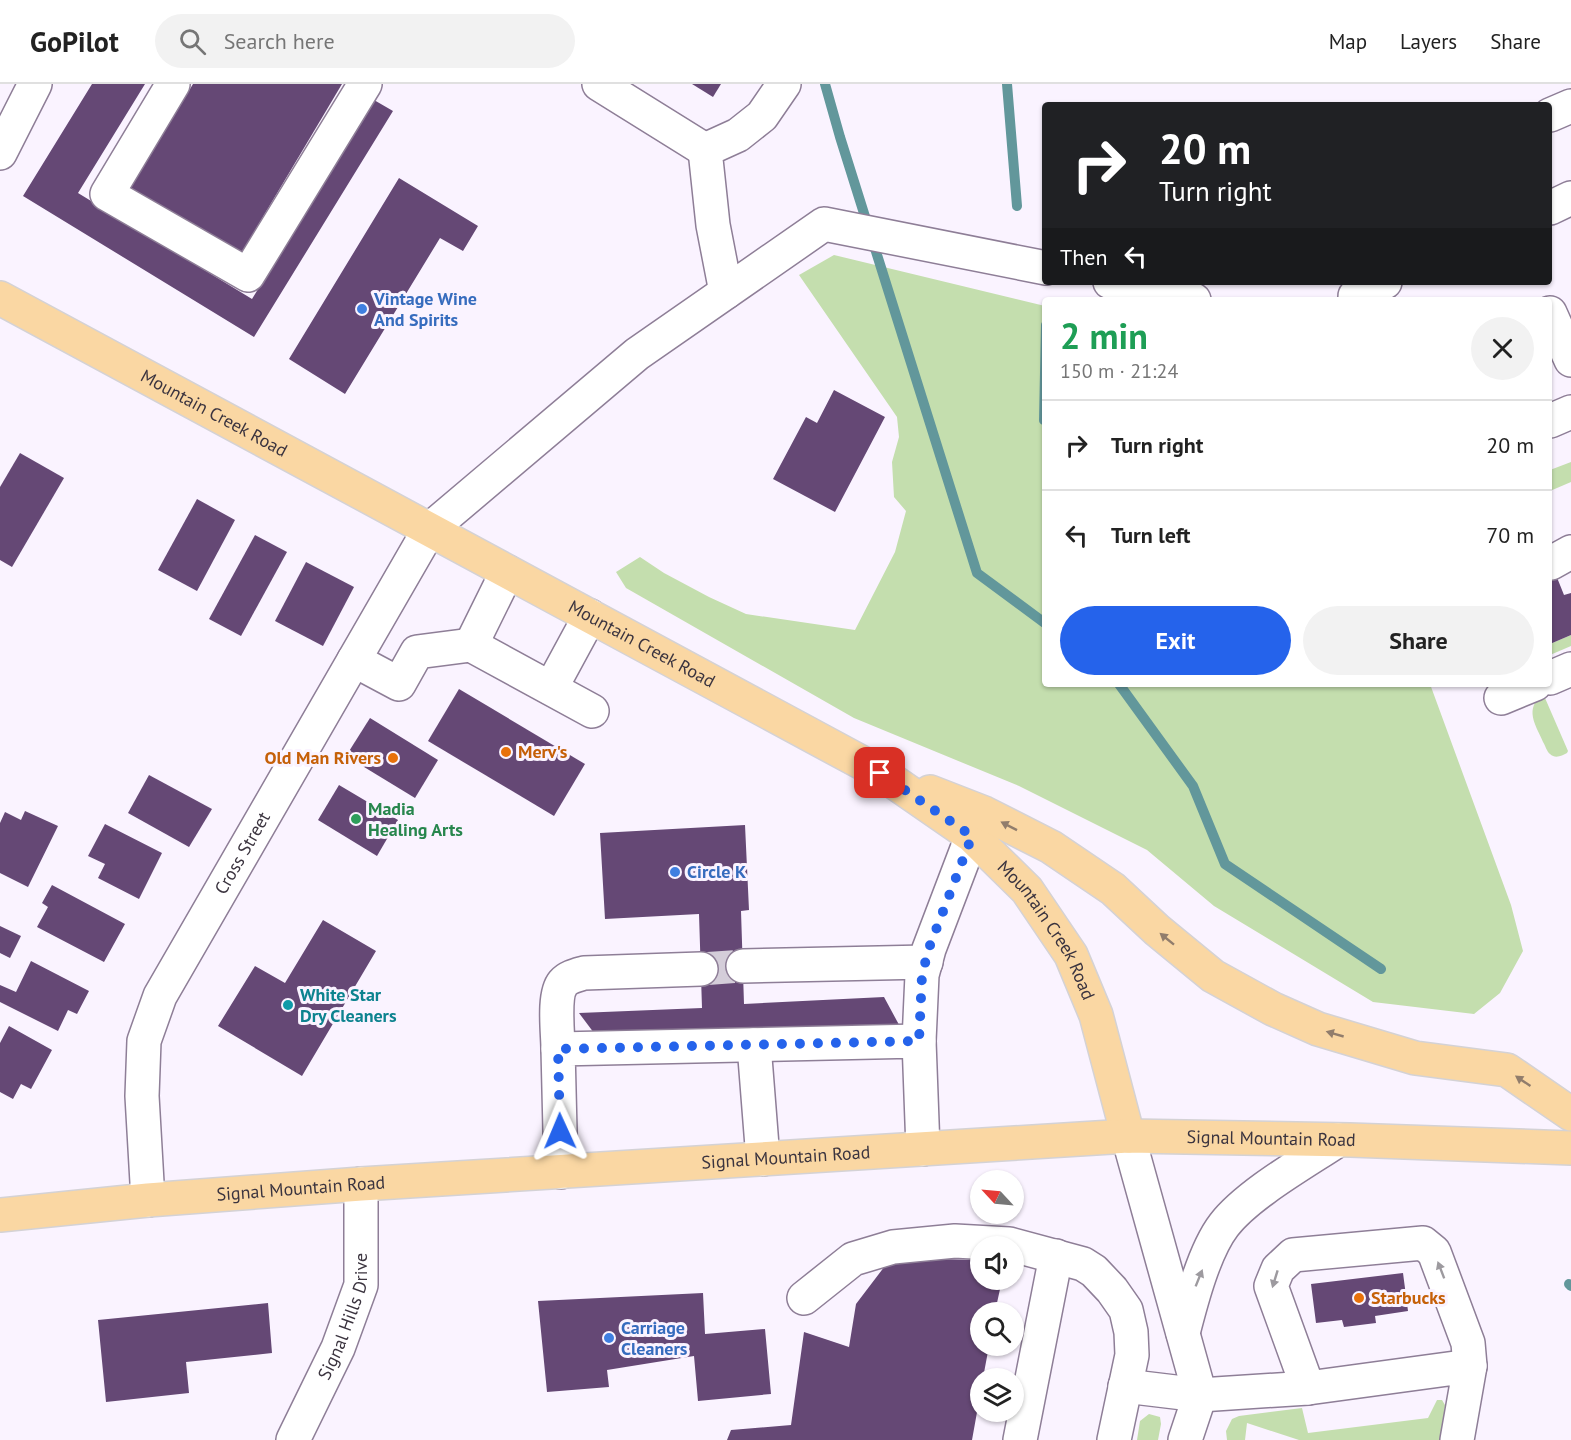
<!DOCTYPE html>
<meta charset="utf-8">
<style>
body{margin:0;font-family:"PT Sans",sans-serif;background:#f2f2f2;color:#222;height:100vh;display:flex;flex-direction:column;font-size:22px;white-space:nowrap}
*{box-sizing:border-box;margin:0}
p{font-size:20px;color:#767676}
.icon{flex:none;width:33px;height:33px;fill:none;stroke:currentColor;stroke-width:2;stroke-linecap:round;stroke-linejoin:round}
.map{position:relative;flex:1;overflow:hidden}
.panel{position:absolute;left:1042px;top:213px;width:510px;height:390px;display:flex;flex-direction:column;background:#fff;border-radius:6px;box-shadow:0 2px 4px #0004}
.panel>*{flex:none}
.guide{position:absolute;left:1042px;top:18px;width:510px;height:183px;border-radius:6px;box-shadow:0 2px 4px #0004;background:#202124;color:#fff;overflow:hidden}
.needle{width:39px;rotate:296deg}
.tools{position:absolute;left:970px;top:1086px;display:grid;gap:12px}
.tools a{display:grid;place-items:center;width:54px;height:54px;border-radius:50%;background:#fff;box-shadow:0 2px 4px #0004;font-size:30px}
.pin{position:absolute;display:grid;place-items:center;width:51px;height:51px;color:#fff;margin:-26px;border-radius:12px;box-shadow:0 3px 9px #0006}
.me{position:absolute;width:66px;margin:-33px;rotate:359deg;stroke-linejoin:round;filter:drop-shadow(0 0 4px #0008)}
.turn{display:flex;align-items:center;gap:21px;height:126px;padding:0 18px;font-size:27px}
.turn .icon{width:78px;height:78px;stroke-width:2.5}
.turn b{display:block;font-size:42px;line-height:51px}
.then{display:flex;align-items:center;height:57px;padding:0 18px;background:#0003;gap:12px;font-size:22px}
.round{display:grid;place-items:center;flex:none;width:63px;height:63px;border-radius:32px;background:#f2f2f2}
.head{display:flex;align-items:center;justify-content:space-between;height:102px;padding:0 18px}
h1{font-size:36px;font-weight:700;line-height:45px;color:#1e9e55}
.button{display:flex;gap:12px;margin-top:auto;padding:12px 18px}
.button a{flex:1;height:69px;border-radius:36px;background:#2563eb;color:#fff;font-size:24px;font-weight:700;line-height:69px;text-align:center}
.button a+a{background:#f2f2f2;color:#222}
ul{padding:0;list-style:none}
li{display:flex;align-items:center;gap:18px;height:90px;padding:0 18px;border-top:2px solid #e0e0e0}
li div{flex:1}
li b{display:block;font-size:22px}
li em{font-style:normal}
header{display:flex;align-items:center;gap:36px;box-sizing:border-box;height:84px;padding:0 30px;background:#fff;border-bottom:2px solid #e0e0e0}
header strong{font-size:28px}
nav{display:flex;gap:33px;margin-inline-start:auto;font-size:21px}
.search{width:420px;height:54px;background:#f2f2f2;display:flex;align-items:center;gap:15px;box-sizing:border-box;padding:0 21px;border-radius:33px;color:#767676;font-size:22px}
.map>svg:first-child{display:block}
.green{fill:#c4deae}
.lines{fill:none;stroke-linecap:round;stroke-linejoin:round}
.stream{stroke:#62979b;stroke-width:10}
.building{fill:#654875}
.minor-tunnel{stroke:#d4cdd9;stroke-width:33;stroke-dasharray:33 16;stroke-linecap:butt}
.minor-casing{stroke:#8e7e97;stroke-width:36}
.major-casing{stroke:#d4d2d5;stroke-width:36}
.minor{stroke:#fff;stroke-width:33}
.major{stroke:#fad7a3;stroke-width:33}
.oneway{fill:#917d6c}
.oneway2{fill:#9d9a9f}
.route{stroke:#2563eb;stroke-width:10;stroke-dasharray:0 18}
.shop-dot{fill:#3f7fe0;stroke:#faf3ff;stroke-width:2}
.food-dot{fill:#e8710a;stroke:#faf3ff;stroke-width:2}
.leisure-dot{fill:#2e9e5b;stroke:#faf3ff;stroke-width:2}
.culture-dot{fill:#0f9aa8;stroke:#faf3ff;stroke-width:2}
.labels{text-anchor:middle;stroke-width:6;stroke-linejoin:round;paint-order:stroke}
.shop-label{font-size:18px;font-weight:bold;fill:#366cbe;stroke:#faf3ff;text-anchor:start}
.street-label{font-size:18px;fill:#3b343f;stroke:#faf3ff}
.food-label{font-size:18px;font-weight:bold;fill:#c56008;stroke:#faf3ff;text-anchor:start}
.leisure-label{font-size:18px;font-weight:bold;fill:#27864d;stroke:#faf3ff;text-anchor:start}
.culture-label{font-size:18px;font-weight:bold;fill:#0d838f;stroke:#faf3ff;text-anchor:start}
</style>
<header>
<strong>GoPilot</strong>
<div class="search"><svg class="icon" aria-label="search" viewBox="0 0 24 24"><circle cx="10" cy="10" r="6"/><path d="M15 15l6 6"/></svg>Search here</div>
<nav><a>Map</a><a>Layers</a><a>Share</a></nav>
</header>
<div class="map">
<svg width="1571" height="1356" viewBox="0 0 1571 1356">
<rect width="100%" height="100%" fill="#faf3ff"/>
<g class="green">
<path d="M834,171L1045,222L1046,600H1430L1511,821L1523,867L1500,909L1474,930L1373,918L1214,822L1147,766L1019,702L854,634L626,504L616,488L640,473L664,489L709,513L746,530L855,546L895,468L906,427L894,413L892,378L899,353L897,333L799,191Z"/>
<path d="M1571,378V398L1550,407V386Z"/>
<path d="M1571,551V562L1550,571V560Z"/>
<path d="M1539,614H1545L1568,667L1567,669C1562,672 1555,675 1550,670C1547,668 1545,661 1543,658C1537,644 1525,627 1539,614Z"/>
<path d="M1437,1316H1442L1445,1321L1442,1356H1299L1247,1339L1245,1356H1227L1226,1347L1232,1335L1239,1332L1302,1324L1308,1349L1428,1334Z"/>
<path d="M1149,1330L1160,1333L1161,1340L1158,1356H1137L1140,1337Z"/>
</g>
<g class="lines">
<g class="stream">
<path d="M825,0L840,53L977,489L1046,540"/>
<path d="M1007,0L1017,122"/>
<path d="M1046,241L1044,336L1046,337"/>
<path d="M1119,600L1193,702L1225,780L1381,885"/>
<path d="M1569,1200L1571,1202"/>
</g>
</g>
<g class="building">
<path d="M92,0H145L78,109L252,215L374,16L393,27L254,253L23,112Z"/>
<path d="M193,0H342L241,170L130,104Z"/>
<path d="M692,0H721L713,13Z"/>
<path d="M399,94L478,142L463,167L440,154L345,310L289,275Z"/>
<path d="M834,306L885,333L835,428L773,395L806,333L817,339Z"/>
<path d="M20,369L64,394L12,483L0,476V403Z"/>
<path d="M197,415L235,436L197,507L158,486Z"/>
<path d="M255,451L287,468L241,552L209,535Z"/>
<path d="M1550,476L1564,511L1571,509V551L1550,560Z"/>
<path d="M306,478L354,503L323,562L275,537Z"/>
<path d="M459,605L585,680L554,732L428,657Z"/>
<path d="M370,634L438,676L415,714L346,672Z"/>
<path d="M149,691L212,725L189,763L128,729Z"/>
<path d="M339,701L398,736L377,772L318,736Z"/>
<path d="M25,727L58,742L28,803L0,789V739L5,728L21,736Z"/>
<path d="M105,740L162,769L139,815L98,794L105,780L88,772Z"/>
<path d="M745,741L749,826L741,827L744,920L884,913L904,950L600,957L579,929L702,924L699,830L605,835L600,749Z"/>
<path d="M52,801L125,840L104,878L37,843L48,823L42,819Z"/>
<path d="M323,836L376,867L302,992L218,942L255,882L285,899Z"/>
<path d="M0,842L21,852L10,874L0,869Z"/>
<path d="M31,877L89,907L77,930L68,926L58,947L0,918V901L16,908Z"/>
<path d="M9,942L52,966L31,1005L21,1000L13,1015L0,1008V959Z"/>
<path d="M891,1174L981,1176V1196H1002L995,1228H981V1262H989L983,1294H981V1306L972,1356H727L731,1346L791,1341L804,1248L849,1263L856,1220Z"/>
<path d="M1403,1189L1408,1227L1375,1232L1376,1239L1344,1243L1342,1236L1316,1239L1311,1200Z"/>
<path d="M703,1209L705,1250L765,1245L771,1310L698,1317L694,1272L607,1286L609,1303L547,1308L538,1217Z"/>
<path d="M268,1219L272,1269L186,1278L189,1309L106,1318L98,1236Z"/>
</g>
<g class="lines">
<path class="minor-tunnel" d="M701,885L743,882"/>
<g class="minor-casing">
<g id="minor">
<path d="M173,0L107,110L248,191L365,0"/>
<path d="M599,0L705,66"/>
<path d="M1550,31L1571,22"/>
<path d="M0,69L35,0"/>
<path d="M1550,124L1571,114"/>
<path d="M1110,198L1194,216"/>
<path d="M726,208L713,141L705,66L738,51L762,32L784,0"/>
<path d="M1355,212L1385,198"/>
<path d="M1550,229L1571,276"/>
<path d="M1550,337L1571,328"/>
<path d="M1551,479L1571,468"/>
<path d="M471,561L507,488"/>
<path d="M354,576L399,600L417,568L471,561L592,627"/>
<path d="M1550,594L1571,585"/>
<path d="M551,604L590,532"/>
<path d="M1501,614L1535,600"/>
<path d="M743,882L926,878"/>
<path d="M919,957L922,891L929,865L972,752"/>
<path d="M754,961L763,1075"/>
<path d="M558,965C558,950 553,911 563,899C568,893 577,891 584,889L701,885"/>
<path d="M1128,1052L1200,1311L1185,1356"/>
<path d="M561,1088L558,965L919,957L923,1065"/>
<path id="s1" d="M148,1116L142,1012L144,957L160,912L429,446L637,270L824,140L1046,184"/>
<path d="M804,1214L853,1175L893,1163L955,1157L1009,1160L1083,1180L1094,1187L1112,1206L1126,1226L1131,1248L1132,1271L1114,1356"/>
<path d="M1183,1249C1191,1218 1204,1167 1224,1141C1248,1110 1305,1078 1338,1056"/>
<path d="M1125,1302L1200,1311L1308,1304L1470,1282L1457,1356"/>
<path d="M1308,1304L1271,1202L1278,1185L1293,1171L1423,1159L1434,1168L1468,1259L1470,1282"/>
<path id="s2" d="M293,1356L338,1264L361,1201V1100"/>
<path d="M1020,1356L1056,1172"/>
</g>
</g>
<g class="major-casing">
<g id="major">
<path id="s3" d="M0,214L881,689L972,752L1027,806L1071,871L1096,931L1128,1052"/>
<path d="M930,708L984,729L1051,763L1113,805L1157,846L1213,892L1273,925L1318,945L1415,974L1507,986L1571,1030"/>
<path id="s4" d="M0,1131L148,1116L361,1100L1128,1052L1350,1056L1571,1064"/>
</g>
</g>
<use href="#minor" class="minor"/>
<use href="#major" class="major"/>
</g>
<defs><path id="oneway-solid" d="M-6-.8H1V-3.2L6.5 0L1 3.2V.8H-6Z" transform="scale(1.5)"/></defs>
<g class="oneway">
<use href="#oneway-solid" transform="translate(1009 742) rotate(-153)"/>
<use href="#oneway-solid" transform="translate(1167 855) rotate(-141)"/>
<use href="#oneway-solid" transform="translate(1335 950) rotate(-164)"/>
<use href="#oneway-solid" transform="translate(1523 997) rotate(-146)"/>
</g>
<g class="oneway2">
<use href="#oneway-solid" transform="translate(1441 1186) rotate(-111)"/>
<use href="#oneway-solid" transform="translate(1199 1194) rotate(-68)"/>
<use href="#oneway-solid" transform="translate(1275 1195) rotate(107)"/>
</g>
<g class="lines">
<path class="route" d="M560,1047L558,965L919,957L922,891L929,864L972,752L880,689"/>
</g>
<g class="shop-dot">
<circle cx="362" cy="225" r="6"/>
<circle cx="675" cy="788" r="6"/>
<circle cx="609" cy="1254" r="6"/>
</g>
<g class="food-dot">
<circle cx="506" cy="668" r="6"/>
<circle cx="393" cy="674" r="6"/>
<circle cx="1359" cy="1214" r="6"/>
</g>
<circle class="leisure-dot" cx="356" cy="735" r="6"/>
<circle class="culture-dot" cx="288" cy="921" r="6"/>
<g class="labels">
<g class="shop-label">
<text x="374" y="221">Vintage Wine<tspan x="374" dy="21">And Spirits</tspan></text>
<text x="687" y="794">Circle K</text>
<text x="621" y="1250">Carriage<tspan x="621" dy="21">Cleaners</tspan></text>
</g>
<g class="street-label">
<text dy="6" stroke="none"><textPath href="#s3" startOffset="243">Mountain Creek Road</textPath></text>
<text dy="6" stroke="none"><textPath href="#s3" startOffset="729">Mountain Creek Road</textPath></text>
<text dy="6" stroke="none"><textPath href="#s1" startOffset="372">Cross Street</textPath></text>
<text dy="6" stroke="none"><textPath href="#s3" startOffset="1233">Mountain Creek Road</textPath></text>
<text dy="6" stroke="none"><textPath href="#s4" startOffset="1274">Signal Mountain Road</textPath></text>
<text dy="6" stroke="none"><textPath href="#s4" startOffset="788">Signal Mountain Road</textPath></text>
<text dy="6" stroke="none"><textPath href="#s4" startOffset="302">Signal Mountain Road</textPath></text>
<text dy="6" stroke="none"><textPath href="#s2" startOffset="135">Signal Hills Drive</textPath></text>
</g>
<g class="food-label">
<text x="518" y="674">Merv's</text>
<text x="381" y="680" text-anchor="end">Old Man Rivers</text>
<text x="1371" y="1220">Starbucks</text>
</g>
<g class="leisure-label">
<text x="368" y="731">Madia<tspan x="368" dy="21">Healing Arts</tspan></text>
</g>
<g class="culture-label">
<text x="300" y="917">White Star<tspan x="300" dy="21">Dry Cleaners</tspan></text>
</g>
</g>
</svg>
<div class="tools">
<a><svg class="needle" viewBox="-14 -14 28 28"><path d="M0-13l5 13h-10z" fill="#e53935"/><path d="M0 13l5-13h-10z" fill="#767676"/></svg></a>
<a><svg class="icon" aria-label="sound" viewBox="0 0 24 24"><path d="M4 9h4l5-4v14l-5-4H4zM17 9q2 3 0 6"/></svg></a>
<a><svg class="icon" aria-label="search" viewBox="0 0 24 24"><circle cx="10" cy="10" r="6"/><path d="M15 15l6 6"/></svg></a>
<a><svg class="icon" aria-label="layers" viewBox="0 0 24 24"><path d="M12 4l9 5-9 5-9-5zM3 14l9 5 9-5"/></svg></a>
</div>
<div class="pin" style="left:880px;top:689px;background:#d93025"><svg class="icon" aria-label="arrive" viewBox="0 0 24 24"><path d="M6 21V4h12l-3 4 3 4H6"/></svg></div>
<svg class="me" style="left:560px;top:1047px" viewBox="-20 -20 40 40"><path d="M0-17L14 15 0 8-14 15z" fill="#2563eb" stroke="#fff" stroke-width="4"/></svg>
<div class="guide">
<div class="turn"><svg class="icon" aria-label="right" viewBox="0 0 24 24"><path d="M7 20v-9h11M14 6l5 5-5 5"/></svg><div><b>20 m</b>Turn right</div></div>
<div class="then">Then<svg class="icon" aria-label="left" viewBox="0 0 24 24"><path d="M17 20v-9H6M10 6l-5 5 5 5"/></svg></div>
</div>
<section class="panel">
<div class="head"><div><h1>2 min</h1><p>150 m · 21:24</p></div><a class="round"><svg class="icon" aria-label="close" viewBox="0 0 24 24"><path d="M6 6l12 12M18 6L6 18"/></svg></a></div>
<ul>
<li><svg class="icon" aria-label="right" viewBox="0 0 24 24"><path d="M7 20v-9h11M14 6l5 5-5 5"/></svg><div><b>Turn right</b></div><em>20 m</em></li>
<li><svg class="icon" aria-label="left" viewBox="0 0 24 24"><path d="M17 20v-9H6M10 6l-5 5 5 5"/></svg><div><b>Turn left</b></div><em>70 m</em></li>
</ul>
<div class="button"><a>Exit</a><a>Share</a></div>
</section>
</div>
